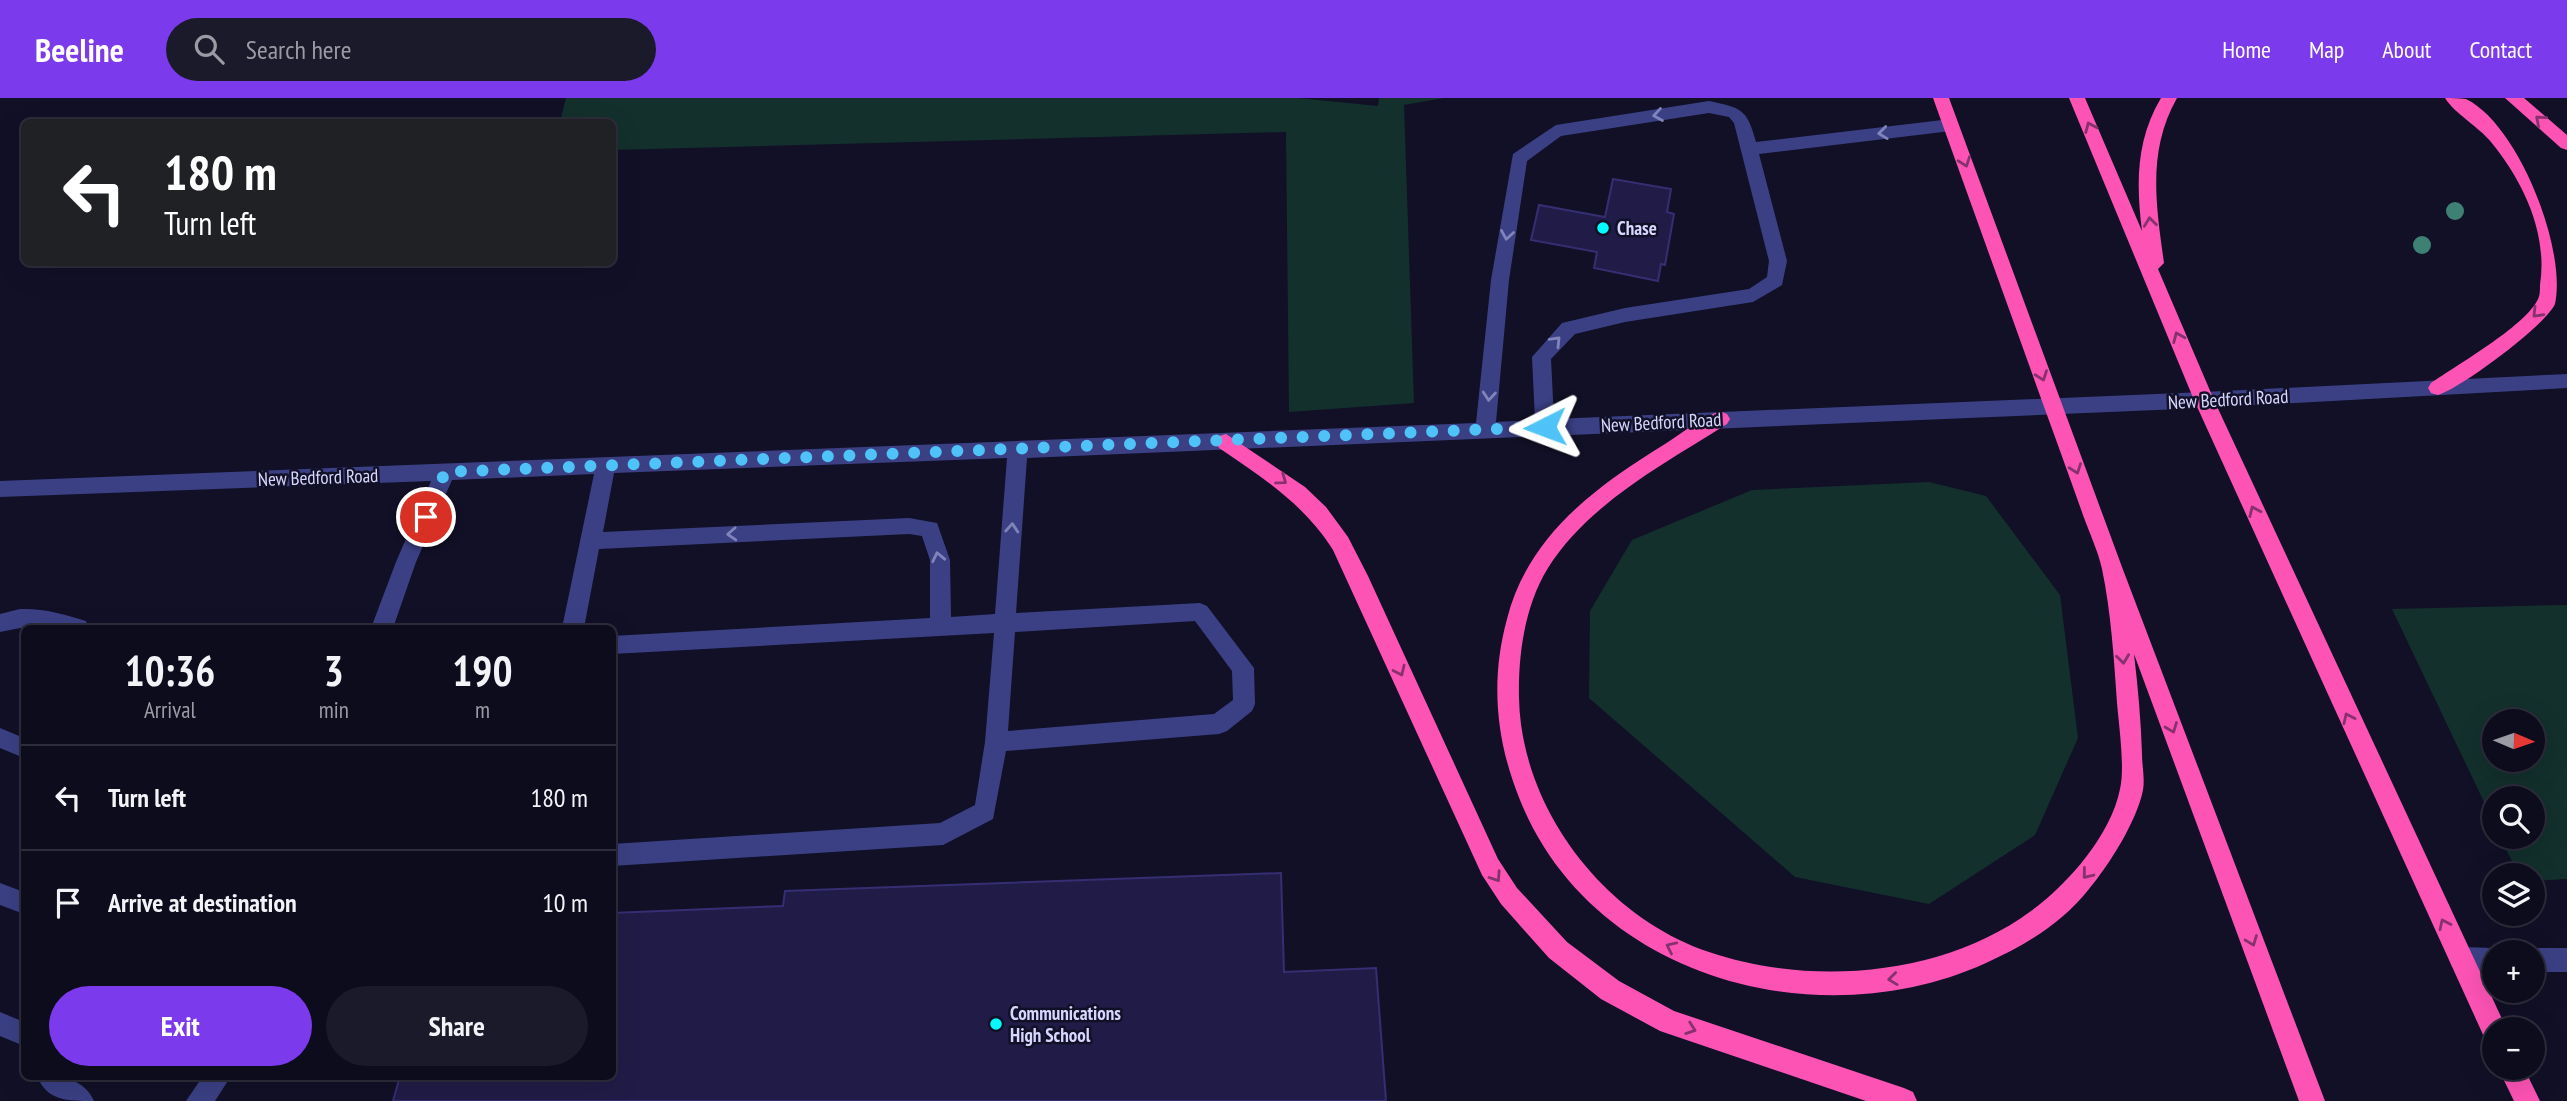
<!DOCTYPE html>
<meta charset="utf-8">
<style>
body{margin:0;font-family:"PT Sans Narrow",sans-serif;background:#1b1a2a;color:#f1f3f6;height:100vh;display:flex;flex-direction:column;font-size:26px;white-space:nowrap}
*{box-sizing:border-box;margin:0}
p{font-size:23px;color:#9a9ba4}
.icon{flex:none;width:38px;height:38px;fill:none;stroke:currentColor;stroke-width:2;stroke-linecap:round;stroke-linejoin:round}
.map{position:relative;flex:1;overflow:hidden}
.sheet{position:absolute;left:21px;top:527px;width:595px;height:455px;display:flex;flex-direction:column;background:#0d0c1d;border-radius:10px;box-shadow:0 7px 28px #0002,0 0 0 2px #2d2c3b}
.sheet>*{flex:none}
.top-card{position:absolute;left:21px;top:21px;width:595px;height:147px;border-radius:10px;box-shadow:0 7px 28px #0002,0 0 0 2px #2d2c3b;background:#202124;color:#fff;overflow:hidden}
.needle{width:46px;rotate:92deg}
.buttons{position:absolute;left:2482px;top:611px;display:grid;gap:14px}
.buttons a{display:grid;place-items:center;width:63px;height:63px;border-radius:50%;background:#0d0c1d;box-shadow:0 7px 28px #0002,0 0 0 2px #2d2c3b;font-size:35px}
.pin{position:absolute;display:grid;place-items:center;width:60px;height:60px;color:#fff;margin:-30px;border:4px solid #fff;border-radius:50%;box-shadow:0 2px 7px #0007}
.me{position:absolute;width:77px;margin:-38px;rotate:267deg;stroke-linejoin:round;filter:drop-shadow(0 0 5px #0008)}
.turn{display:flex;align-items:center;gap:24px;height:147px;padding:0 28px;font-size:32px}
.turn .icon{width:91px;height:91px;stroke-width:2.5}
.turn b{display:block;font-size:49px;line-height:60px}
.eta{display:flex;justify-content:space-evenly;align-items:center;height:119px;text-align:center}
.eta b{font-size:42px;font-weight:700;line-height:49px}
.button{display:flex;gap:14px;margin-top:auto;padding:14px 28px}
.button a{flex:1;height:80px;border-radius:42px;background:#7c3aed;color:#fff;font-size:28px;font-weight:700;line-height:80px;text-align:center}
.button a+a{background:#1b1a2a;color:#f1f3f6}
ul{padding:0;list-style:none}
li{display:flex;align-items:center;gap:21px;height:105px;padding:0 28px;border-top:2px solid #2d2c3b}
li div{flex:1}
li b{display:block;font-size:26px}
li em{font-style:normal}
header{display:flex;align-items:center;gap:42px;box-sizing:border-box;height:98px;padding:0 35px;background:#7c3aed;color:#fff}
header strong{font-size:33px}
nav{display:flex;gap:38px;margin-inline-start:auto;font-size:24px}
.search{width:490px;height:63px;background:#1b1a2a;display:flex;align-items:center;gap:18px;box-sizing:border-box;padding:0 24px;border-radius:38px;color:#9a9ba4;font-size:26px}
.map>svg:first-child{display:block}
.green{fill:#13302c;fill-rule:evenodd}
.building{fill:#211c47;stroke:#352e73;stroke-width:2}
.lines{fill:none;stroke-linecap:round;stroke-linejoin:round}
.minor{fill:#3b4085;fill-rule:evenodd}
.highway{fill:#fc53b5;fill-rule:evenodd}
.tree{fill:#3e8174}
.oneway{stroke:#8184bb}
.oneway2{stroke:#86326e}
.route{stroke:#4fc3f7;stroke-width:12;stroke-dasharray:0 21.6}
.poi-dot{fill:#05fbfb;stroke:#111027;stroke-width:2.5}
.labels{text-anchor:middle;stroke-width:5;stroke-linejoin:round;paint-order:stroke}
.poi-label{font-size:19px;font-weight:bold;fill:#d7d6fe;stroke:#111027;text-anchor:start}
.street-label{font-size:19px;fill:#d7d6fe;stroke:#111027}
</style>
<header>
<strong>Beeline</strong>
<div class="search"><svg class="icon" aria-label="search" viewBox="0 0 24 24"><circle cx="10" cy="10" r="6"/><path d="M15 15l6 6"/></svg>Search here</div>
<nav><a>Home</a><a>Map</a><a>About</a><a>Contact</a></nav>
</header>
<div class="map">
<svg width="2567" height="1003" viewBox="0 0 2567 1003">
<rect width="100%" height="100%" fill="#111027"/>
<g class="green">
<path d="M566,0H1298L1378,8L1379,0H1444L1404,7L1414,305L1289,314L1286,34L613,52L612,24H560Z"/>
<path d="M1929,384L1986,398L2060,497L2078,640L2035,737L1929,806L1795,779L1589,600L1590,513L1632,442L1752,392Z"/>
<path d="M2567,507V781L2532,783V777H2519L2500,739L2532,738V700H2494V725L2392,511ZM2494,623H2532V662H2494Z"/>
</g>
<g class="building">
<path d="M1613,81L1671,91L1667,114L1674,116L1665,167L1661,166L1658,183L1594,170L1597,154L1531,142L1539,107L1605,119Z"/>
<path d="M1281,775L1284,874L1376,870L1386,1003H393L400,978H612V815L783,808L785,793Z"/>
</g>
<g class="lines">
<g class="minor">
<path d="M1709,3C1742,10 1747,11 1756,44L1951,21L1959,27L1951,33L1759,56L1787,163L1782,187L1753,204L1625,224L1575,236L1551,261L1554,321L2204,294L2567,276V290L2204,310L1027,360L1016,515L1200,505L1207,508L1254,570L1255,606L1252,613L1227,633L1219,636L1006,653L993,721L943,747L612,768V746L940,725L975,707L985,644L994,535L612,556V538L930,520V462L922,438L909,436L599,451L584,530H562L594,376L452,382L416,464L393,530H371L396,464L431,383L0,399V383L1476,325L1491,182L1513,56L1556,27ZM1709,15L1729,19L1734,25L1769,163L1767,179L1749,191L1625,210L1562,225L1532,259L1535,322L1496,324L1509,182L1527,63L1561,38ZM1007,360L995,516L951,519L950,462L937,425L909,420L603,434L614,375ZM1195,523L1232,573L1233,602L1214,616L1008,633L1015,534Z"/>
<path d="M20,511C43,510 64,516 86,523L89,530H20L0,534V516Z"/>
<path d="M0,630L24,640V660L0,650Z"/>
<path d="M0,785L24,794V816L0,807Z"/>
<path d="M2461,849L2494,850L2503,854H2494V874L2461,873L2452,869L2449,861L2452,853Z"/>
<path d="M2532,850H2567V874H2532V854H2523Z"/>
<path d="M0,914L24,924V948L0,938Z"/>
<path d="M37,978C60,978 84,980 94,1003C67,1003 47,1003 37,978Z"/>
<path d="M203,978H231L215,1003H186Z"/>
</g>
<g class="highway">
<path d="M1933,0H1949L2122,469L2325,1003H2299L2134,556C2138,590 2141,623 2142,656C2142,668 2145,680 2143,692C2137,723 2109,767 2089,791C2062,825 2026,847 1986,865C1819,941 1592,881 1520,702C1496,643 1490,583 1507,521C1528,438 1595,389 1665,346C1682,335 1701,320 1720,313L1727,316L1730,321L1727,326C1664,366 1589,405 1548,470C1525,507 1518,556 1519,600C1521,710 1604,819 1709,854C1812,889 1943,878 2031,813C2068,786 2111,737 2120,691C2125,670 2119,628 2117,605C2114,561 2111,514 2102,471C2098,453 2089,434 2083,417C2071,383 2059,350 2047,317C2009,211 1971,106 1933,0Z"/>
<path d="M2069,0H2085L2142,133C2136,85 2136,42 2161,0H2177C2147,53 2156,107 2164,165L2158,171L2214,302L2503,923L2506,931H2494V944L2485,941L2194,302Z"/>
<path d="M2445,0C2451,0 2460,0 2466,1C2518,26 2567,151 2555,206C2546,227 2461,290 2438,297L2431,295L2428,290L2431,285C2457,267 2523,229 2537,203C2540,199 2540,192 2540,187C2548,135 2523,83 2491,44C2478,28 2455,16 2445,0Z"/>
<path d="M2505,0H2524L2567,37V52L2561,50Z"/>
<path d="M1226,336L1305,389L1326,409L1348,439L1368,478L1498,761L1517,790L1567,844L1619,883L1674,913L1904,990L1913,994L1917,1003H1866L1660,933L1601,901L1549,860L1501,806L1482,777L1333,452C1304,406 1263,380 1219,350L1216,344L1219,338Z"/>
<path d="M2498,970H2524L2540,1003H2514Z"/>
</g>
</g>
<g class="tree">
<circle cx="2455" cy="113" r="9"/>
<circle cx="2422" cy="147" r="9"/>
</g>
<defs><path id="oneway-chevron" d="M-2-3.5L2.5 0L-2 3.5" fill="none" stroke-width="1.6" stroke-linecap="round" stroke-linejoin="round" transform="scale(1.75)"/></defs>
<g class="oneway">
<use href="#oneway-chevron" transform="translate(1658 17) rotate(171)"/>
<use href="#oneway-chevron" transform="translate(1883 35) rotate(173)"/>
<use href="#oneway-chevron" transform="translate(1507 137) rotate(99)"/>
<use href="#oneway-chevron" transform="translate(1556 243) rotate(-46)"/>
<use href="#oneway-chevron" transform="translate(1489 298) rotate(95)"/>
<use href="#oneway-chevron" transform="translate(1012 430) rotate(-86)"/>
<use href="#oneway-chevron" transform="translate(732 436) rotate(177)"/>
<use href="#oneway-chevron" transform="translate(938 459) rotate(-102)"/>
</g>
<g class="oneway2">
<use href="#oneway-chevron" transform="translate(2540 22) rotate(-139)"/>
<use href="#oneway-chevron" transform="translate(2090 29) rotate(-113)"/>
<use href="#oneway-chevron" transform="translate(1965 64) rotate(70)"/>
<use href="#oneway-chevron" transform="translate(2150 124) rotate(-97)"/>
<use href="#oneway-chevron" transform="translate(2537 215) rotate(134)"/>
<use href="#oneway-chevron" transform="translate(2178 239) rotate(-113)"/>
<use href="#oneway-chevron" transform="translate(2042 278) rotate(70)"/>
<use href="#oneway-chevron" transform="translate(2076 371) rotate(70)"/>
<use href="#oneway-chevron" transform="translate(1282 382) rotate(36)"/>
<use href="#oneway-chevron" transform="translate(2254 413) rotate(-114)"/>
<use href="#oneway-chevron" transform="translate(2123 561) rotate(83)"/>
<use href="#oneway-chevron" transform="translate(1400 573) rotate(65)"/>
<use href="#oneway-chevron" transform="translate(2348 620) rotate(-115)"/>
<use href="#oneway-chevron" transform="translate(2172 630) rotate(69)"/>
<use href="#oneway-chevron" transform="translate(2087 776) rotate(129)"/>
<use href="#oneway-chevron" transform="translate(1496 779) rotate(56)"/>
<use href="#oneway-chevron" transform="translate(2444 826) rotate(-115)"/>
<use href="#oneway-chevron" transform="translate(2252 843) rotate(69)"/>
<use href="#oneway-chevron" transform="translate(1671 849) rotate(-155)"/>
<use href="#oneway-chevron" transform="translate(1893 881) rotate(173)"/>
<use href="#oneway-chevron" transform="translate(1691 931) rotate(19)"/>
</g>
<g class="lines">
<path class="route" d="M426,419L445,374L1545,329"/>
</g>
<g class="poi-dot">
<circle cx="1603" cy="130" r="7"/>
<circle cx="996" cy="926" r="7"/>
</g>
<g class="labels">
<g class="poi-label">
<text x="1617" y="137">Chase</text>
<text x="1010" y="922">Communications<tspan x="1010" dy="22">High School</tspan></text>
</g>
<g class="street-label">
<text transform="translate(2228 301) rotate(-3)" y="7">New Bedford Road</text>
<text transform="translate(1661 324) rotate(-3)" y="7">New Bedford Road</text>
<text transform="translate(318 379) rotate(-2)" y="7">New Bedford Road</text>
</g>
</g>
</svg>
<div class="buttons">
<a><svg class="needle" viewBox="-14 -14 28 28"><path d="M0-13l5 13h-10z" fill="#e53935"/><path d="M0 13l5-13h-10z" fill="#9a9ba4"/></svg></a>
<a><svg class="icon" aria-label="search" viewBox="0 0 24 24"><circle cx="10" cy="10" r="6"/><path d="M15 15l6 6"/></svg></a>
<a><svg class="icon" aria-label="layers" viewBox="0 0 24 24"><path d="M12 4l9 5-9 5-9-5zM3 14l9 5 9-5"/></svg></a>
<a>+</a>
<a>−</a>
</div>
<div class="pin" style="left:426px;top:419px;background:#d93025"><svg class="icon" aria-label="arrive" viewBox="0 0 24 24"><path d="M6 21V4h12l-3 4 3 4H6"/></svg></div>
<svg class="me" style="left:1545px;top:329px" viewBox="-20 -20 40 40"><path d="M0-17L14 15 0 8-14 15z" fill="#4fc3f7" stroke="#fff" stroke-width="4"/></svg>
<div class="top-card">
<div class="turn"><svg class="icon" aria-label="left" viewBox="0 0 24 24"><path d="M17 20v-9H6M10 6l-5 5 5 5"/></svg><div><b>180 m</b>Turn left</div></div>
</div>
<section class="sheet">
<div class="eta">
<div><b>10:36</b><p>Arrival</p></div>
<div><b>3</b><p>min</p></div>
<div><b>190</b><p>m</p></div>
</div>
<ul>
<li><svg class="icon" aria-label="left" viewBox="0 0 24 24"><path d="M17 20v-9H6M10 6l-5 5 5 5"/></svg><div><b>Turn left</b></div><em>180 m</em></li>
<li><svg class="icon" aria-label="arrive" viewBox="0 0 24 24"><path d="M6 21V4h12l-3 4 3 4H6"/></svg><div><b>Arrive at destination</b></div><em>10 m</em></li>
</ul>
<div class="button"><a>Exit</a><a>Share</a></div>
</section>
</div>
